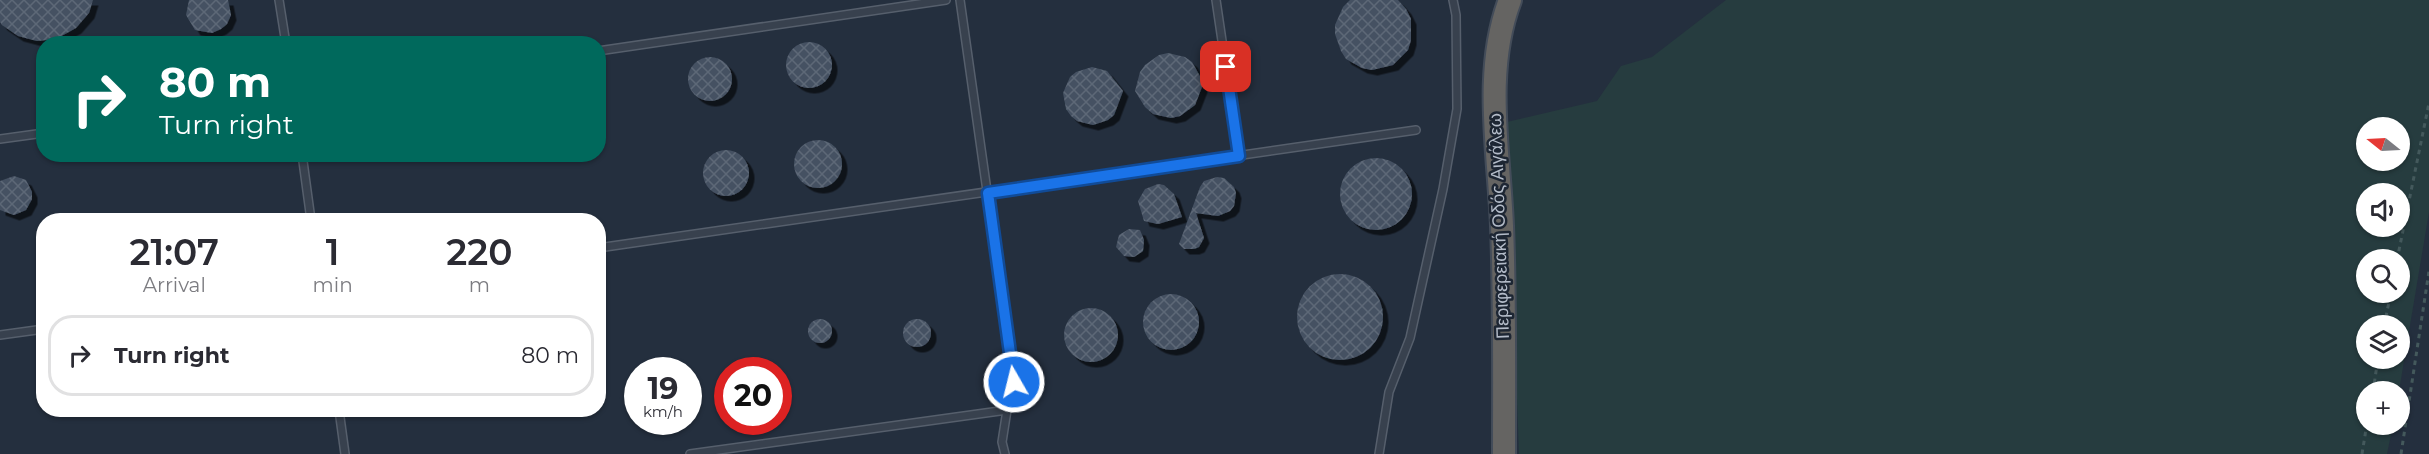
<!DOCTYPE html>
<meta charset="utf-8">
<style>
body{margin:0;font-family:Montserrat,sans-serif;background:#f7f7f7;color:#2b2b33;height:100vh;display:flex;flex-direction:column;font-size:22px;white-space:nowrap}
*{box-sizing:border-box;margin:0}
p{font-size:20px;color:#7c7c81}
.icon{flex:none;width:33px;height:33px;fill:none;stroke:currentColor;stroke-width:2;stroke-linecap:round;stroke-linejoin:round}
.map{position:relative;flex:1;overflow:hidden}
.drawer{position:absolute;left:36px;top:213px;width:570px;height:204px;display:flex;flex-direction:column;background:#fff;border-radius:24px;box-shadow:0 2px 4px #0004}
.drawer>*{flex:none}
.banner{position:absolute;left:36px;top:36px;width:570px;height:126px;border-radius:24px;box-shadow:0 2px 4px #0004;background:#00695c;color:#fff;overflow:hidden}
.needle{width:39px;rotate:288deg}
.fabs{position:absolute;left:2356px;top:117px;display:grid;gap:12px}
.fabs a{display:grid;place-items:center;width:54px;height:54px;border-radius:50%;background:#fff;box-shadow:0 2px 4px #0004;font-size:30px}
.speed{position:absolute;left:624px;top:357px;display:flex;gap:12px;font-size:30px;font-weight:700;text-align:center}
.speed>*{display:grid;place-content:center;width:78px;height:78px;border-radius:50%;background:#fff;box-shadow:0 2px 4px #0004;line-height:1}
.speed small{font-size:15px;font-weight:400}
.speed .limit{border:9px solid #d22;background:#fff;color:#111}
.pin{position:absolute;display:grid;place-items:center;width:51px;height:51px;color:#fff;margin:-26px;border-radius:12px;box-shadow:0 3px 9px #0006}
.me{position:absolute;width:66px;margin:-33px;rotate:352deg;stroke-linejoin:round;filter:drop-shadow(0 0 4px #0008)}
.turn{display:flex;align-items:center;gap:21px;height:126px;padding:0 24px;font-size:27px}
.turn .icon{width:78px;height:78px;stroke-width:2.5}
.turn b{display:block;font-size:42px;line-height:51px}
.eta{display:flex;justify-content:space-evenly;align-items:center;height:102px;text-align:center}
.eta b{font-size:36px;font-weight:600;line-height:42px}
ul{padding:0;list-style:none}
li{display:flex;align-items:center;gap:18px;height:81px;margin:0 12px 9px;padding:0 12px;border:3px solid #e1e1e2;border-radius:24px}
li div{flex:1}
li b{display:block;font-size:22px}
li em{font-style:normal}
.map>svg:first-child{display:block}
.green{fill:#263c3f;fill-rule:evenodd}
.building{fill:url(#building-cross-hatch);filter:url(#shadow)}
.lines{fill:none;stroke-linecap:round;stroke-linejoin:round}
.service-casing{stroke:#565f6c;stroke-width:10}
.trunk-casing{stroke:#434c59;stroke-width:26}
.path{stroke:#44595c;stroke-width:3;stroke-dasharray:4.5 4.5;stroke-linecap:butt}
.service{stroke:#38414e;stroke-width:7}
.trunk{stroke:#656462;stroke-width:22}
.route-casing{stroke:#114b97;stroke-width:15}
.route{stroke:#1a73e8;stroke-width:10}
.labels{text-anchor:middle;stroke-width:5;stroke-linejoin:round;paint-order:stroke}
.street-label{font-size:18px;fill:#b4bcc9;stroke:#1d2633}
</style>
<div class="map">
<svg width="2429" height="454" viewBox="0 0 2429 454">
<defs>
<pattern id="building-cross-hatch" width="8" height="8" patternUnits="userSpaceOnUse" patternTransform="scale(1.5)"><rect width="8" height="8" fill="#455162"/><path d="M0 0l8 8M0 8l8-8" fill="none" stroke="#5d6877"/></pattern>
<filter id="shadow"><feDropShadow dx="5.5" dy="5.5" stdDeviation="0" flood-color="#0009"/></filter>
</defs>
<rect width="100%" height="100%" fill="#242f3e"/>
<path class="green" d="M1726,0H2429V212L2399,391L2367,392V424L2393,425L2387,454H1519L1507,122L1597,101L1621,66L1652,57ZM2367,128H2400V160H2367ZM2367,194H2400V226H2367ZM2367,260H2400V292H2367ZM2367,326H2400V358H2367Z"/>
<g class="building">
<path d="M0,0H93L89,13L76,28L56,39L37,41L18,36L2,25L0,22Z"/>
<path d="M189,0H228L231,15L227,24L221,29L212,33L195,30L186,15Z"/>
<path d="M1350,0H1398L1406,9L1411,19V40L1408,50L1393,65L1372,70L1362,68L1346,59L1341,51L1335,34V25L1343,7Z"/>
<circle cx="809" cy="65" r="23"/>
<path d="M1168,53L1185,57L1192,62L1201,78L1202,87L1195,105L1180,116L1171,118L1153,114L1145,107L1135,91L1140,72L1145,65L1159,55Z"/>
<circle cx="710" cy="79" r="22"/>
<path d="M1092,67L1107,71L1123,91L1114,115L1108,120L1093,125L1077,121L1071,116L1066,109L1063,93L1070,77L1076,72Z"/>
<circle cx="818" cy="164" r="24"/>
<circle cx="726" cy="173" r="23"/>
<circle cx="1376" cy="194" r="36"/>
<path d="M14,176L26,180L32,192V199L26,210L14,215L0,210V181Z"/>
<path d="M1217,177L1224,178L1234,187L1236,193L1234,206L1230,211L1218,216L1196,213L1204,238L1199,247L1194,249H1184L1179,244L1200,187L1204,181Z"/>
<path d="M1158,184L1164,185L1174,194L1182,217L1158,224L1144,221L1138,201L1145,189Z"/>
<path d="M1129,229L1140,230L1144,240L1143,251L1134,257L1124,256L1116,247L1119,235Z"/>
<circle cx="1340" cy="317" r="43"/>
<circle cx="1171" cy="322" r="28"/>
<circle cx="1091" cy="335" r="27"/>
<circle cx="820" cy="331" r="12"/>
<circle cx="917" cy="333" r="14"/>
</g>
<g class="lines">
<g class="service-casing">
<g id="service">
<path d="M279,0L286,44"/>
<path d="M1216,0L1239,156"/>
<path d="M598,51L946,0"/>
<path d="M0,139L44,133"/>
<path d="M302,154L311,220"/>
<path d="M598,248L1416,130"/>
<path d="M0,335L44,329"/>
<path d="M339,410L345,454"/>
<path d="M690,454L1007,410L1014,395V382L960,0"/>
<path d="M1005,454L1002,442L1007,410"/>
<path d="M1379,454L1389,392L1410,338L1443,189L1457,109L1456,15L1453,0"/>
</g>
</g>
<g class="trunk-casing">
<path id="trunk" d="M1504,454C1504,378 1505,302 1502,226C1499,152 1483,71 1510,0"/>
</g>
<g class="path">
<path d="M2397,260L2429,103"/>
<path d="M2384,326L2391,292"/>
<path d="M2373,392L2378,358"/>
<path d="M2362,454L2367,423"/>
<path d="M2401,454L2429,271"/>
</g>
<use href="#service" class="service"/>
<use href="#trunk" class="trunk"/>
</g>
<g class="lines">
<g class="route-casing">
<path id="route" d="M1014,382L988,193L1239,156L1226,67"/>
</g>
<use href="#route" class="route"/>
</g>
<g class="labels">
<g class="street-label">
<text transform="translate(1499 226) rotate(-92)" y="6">Περιφερειακή Οδός Αιγάλεω</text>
</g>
</g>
</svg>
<div class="fabs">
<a><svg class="needle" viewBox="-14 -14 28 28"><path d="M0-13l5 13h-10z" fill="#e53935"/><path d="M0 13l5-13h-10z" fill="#7c7c81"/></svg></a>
<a><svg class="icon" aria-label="sound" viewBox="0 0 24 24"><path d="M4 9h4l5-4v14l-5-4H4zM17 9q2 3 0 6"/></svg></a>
<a><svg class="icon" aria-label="search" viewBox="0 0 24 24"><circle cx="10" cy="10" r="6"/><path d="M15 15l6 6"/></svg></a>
<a><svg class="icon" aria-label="layers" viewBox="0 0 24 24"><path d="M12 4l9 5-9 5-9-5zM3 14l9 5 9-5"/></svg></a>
<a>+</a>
</div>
<div class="speed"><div>19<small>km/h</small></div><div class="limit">20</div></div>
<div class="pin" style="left:1226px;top:67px;background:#d93025"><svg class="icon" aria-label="arrive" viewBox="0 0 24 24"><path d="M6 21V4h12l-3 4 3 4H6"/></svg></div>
<svg class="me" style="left:1014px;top:382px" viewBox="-20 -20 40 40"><circle r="17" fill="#1a73e8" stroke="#fff" stroke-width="3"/><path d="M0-11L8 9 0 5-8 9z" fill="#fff"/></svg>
<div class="banner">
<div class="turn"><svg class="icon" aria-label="right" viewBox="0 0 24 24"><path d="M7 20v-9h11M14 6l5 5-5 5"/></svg><div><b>80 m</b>Turn right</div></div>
</div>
<section class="drawer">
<div class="eta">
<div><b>21:07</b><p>Arrival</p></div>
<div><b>1</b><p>min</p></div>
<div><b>220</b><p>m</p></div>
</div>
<ul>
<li><svg class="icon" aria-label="right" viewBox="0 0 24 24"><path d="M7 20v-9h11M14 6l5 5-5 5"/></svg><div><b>Turn right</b></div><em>80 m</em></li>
</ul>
</section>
</div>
